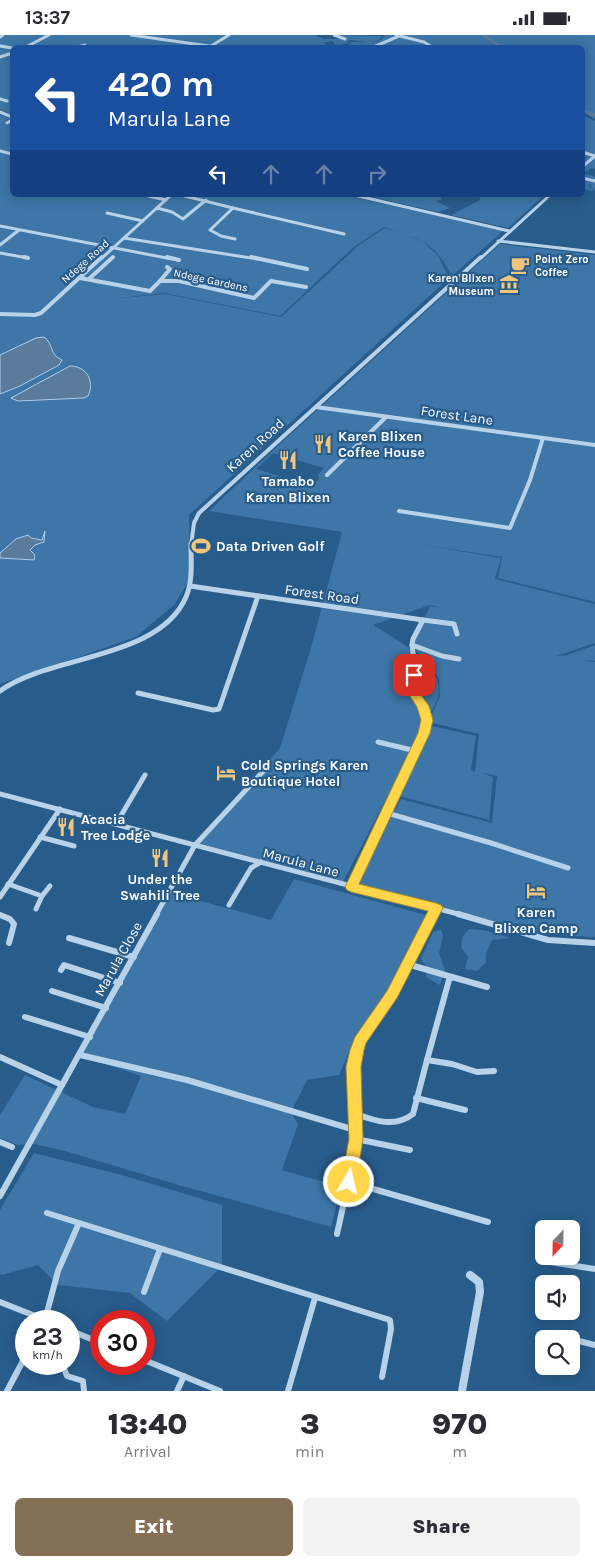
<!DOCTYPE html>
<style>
body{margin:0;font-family:Karla,sans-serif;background:#f2f2f3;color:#2b2b33;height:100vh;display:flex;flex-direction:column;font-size:19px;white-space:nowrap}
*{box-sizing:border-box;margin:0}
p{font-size:16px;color:#7c7c81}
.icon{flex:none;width:28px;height:28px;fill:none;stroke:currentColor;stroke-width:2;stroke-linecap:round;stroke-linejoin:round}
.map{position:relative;height:1356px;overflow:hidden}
.sheet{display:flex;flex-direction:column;background:#fff;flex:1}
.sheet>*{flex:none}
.banner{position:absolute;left:10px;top:10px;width:575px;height:152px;border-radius:8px;box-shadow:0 2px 12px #0003;background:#1a4fa0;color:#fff;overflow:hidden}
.needle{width:32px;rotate:202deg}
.controls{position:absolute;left:535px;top:1185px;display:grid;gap:10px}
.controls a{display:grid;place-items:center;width:45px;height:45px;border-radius:8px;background:#fff;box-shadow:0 2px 12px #0003;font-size:25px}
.speed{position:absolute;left:15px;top:1275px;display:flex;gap:10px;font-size:25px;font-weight:700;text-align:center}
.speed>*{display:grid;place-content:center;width:65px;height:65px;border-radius:50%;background:#fff;box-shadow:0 2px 12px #0003;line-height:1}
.speed small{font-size:12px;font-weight:400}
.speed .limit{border:8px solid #d22;background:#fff;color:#111}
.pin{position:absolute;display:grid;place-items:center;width:42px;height:42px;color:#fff;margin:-21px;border-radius:10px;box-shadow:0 2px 8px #0006}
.me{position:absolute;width:55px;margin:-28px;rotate:9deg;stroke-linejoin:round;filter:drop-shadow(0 0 4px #0008)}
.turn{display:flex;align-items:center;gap:18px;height:105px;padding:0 15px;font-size:22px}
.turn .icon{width:65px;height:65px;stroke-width:2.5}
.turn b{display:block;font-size:35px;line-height:42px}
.lanes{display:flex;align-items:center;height:48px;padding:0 15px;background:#0003;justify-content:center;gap:25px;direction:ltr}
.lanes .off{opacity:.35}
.eta{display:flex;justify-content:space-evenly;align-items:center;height:85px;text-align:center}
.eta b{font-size:30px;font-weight:800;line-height:35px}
.action{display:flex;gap:10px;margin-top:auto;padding:10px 15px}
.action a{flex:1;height:58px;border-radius:8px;background:#847054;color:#fff;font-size:20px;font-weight:800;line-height:58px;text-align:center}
.action a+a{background:#f2f2f3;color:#2b2b33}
.status{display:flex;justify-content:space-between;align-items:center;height:35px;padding:0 25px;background:#fff;direction:ltr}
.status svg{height:14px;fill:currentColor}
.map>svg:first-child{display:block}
.green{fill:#3d76a7;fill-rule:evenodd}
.water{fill:#597c9c;stroke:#abceea}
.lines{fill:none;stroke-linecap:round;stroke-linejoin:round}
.river{fill:#597c9c;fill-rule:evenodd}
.minor-far3{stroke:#b7d2e9;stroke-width:3}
.minor-far2{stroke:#b7d2e9;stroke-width:4}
.minor-far1{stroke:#b7d2e9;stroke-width:5}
.minor{stroke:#b7d2e9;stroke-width:6}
.tertiary{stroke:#b7d2e9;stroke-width:8}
.route{fill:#ffd54a;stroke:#a68a30}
.labels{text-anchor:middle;stroke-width:4.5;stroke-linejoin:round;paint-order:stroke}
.far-poi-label{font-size:11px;font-weight:bold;fill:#fff;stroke:#285c8b;text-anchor:start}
.far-street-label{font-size:11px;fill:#fff;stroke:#285c8b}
.street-label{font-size:14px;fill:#fff;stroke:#285c8b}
.poi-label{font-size:14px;font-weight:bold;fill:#fff;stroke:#285c8b;text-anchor:start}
</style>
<div class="status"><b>13:37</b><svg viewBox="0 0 49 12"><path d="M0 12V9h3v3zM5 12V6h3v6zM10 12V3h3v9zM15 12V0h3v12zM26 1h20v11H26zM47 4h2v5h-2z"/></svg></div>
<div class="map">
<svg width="595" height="1356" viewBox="0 0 595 1356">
<rect width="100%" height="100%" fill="#285c8b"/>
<g class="green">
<path d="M0,0H315L324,4H339V0L383,1L378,5L372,7L381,5L385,0H595V84L583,77L582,12H343L351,8L349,7H364L352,5L347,6L349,8L336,11L332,6L323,8L332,12H12V80L0,74Z"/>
<path d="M0,80L12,83V160H345L503,196L452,241C439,218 433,209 407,200L423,207L437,219L449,243L189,480L190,544L174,570L136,602L0,649ZM384,192L401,198L385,193L358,211L281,282L165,259L111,264L164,258L280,281L355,211Z"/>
<path d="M582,80L595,86V134L591,133L584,138L595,142V156L590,151L591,149L588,150L593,156L583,154Z"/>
<path d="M364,160H442L441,165L436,166L450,173L438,177Z"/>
<path d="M479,160H541L540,164L508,193L451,180L480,165Z"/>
<path d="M500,209L595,220V567L498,543L502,522L417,509L501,523L495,544L595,569V608L556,621L567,620L595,610V626L579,625L595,627V902L541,899L356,848L401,764L492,788L497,741L482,738L493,742L489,785L389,758L343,847L197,808L280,713L311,613L342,497L209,476L282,407ZM273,418L324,433L318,440L319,445C308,451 269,438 256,434ZM430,570L442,573L430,571L415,604L414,613L439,643L440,661L429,687L479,699L475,737L471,735L476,701L423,689C428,681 436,671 438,661C446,630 395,604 373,590Z"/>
<path d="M294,844L426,880L389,958L371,987L353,1008L339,1040L307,1045L291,1077L298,1089L282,1135L341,1152L331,1192L182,1151L65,1116L34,1109L17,1110L0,1103V1080L25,1040L93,1072L125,1079L141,1041L81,1021L171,858L271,885Z"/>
<path d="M441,894L443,901L439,918L445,935L440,950L426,942V931L421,924L433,897Z"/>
<path d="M469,894L483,895L511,903L492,905L486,919V928L477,936L465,934L468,922L461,912L463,901Z"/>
<path d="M34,1118L122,1140L222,1170V1231L167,1286L130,1258L58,1250L38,1230L2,1240L0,1239V1175Z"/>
</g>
<g class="water">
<path d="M44,302C54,309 49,320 62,325L59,330L20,351L0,359V320L36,303Z"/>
<path d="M70,331C87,331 95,347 88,361L84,363L18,366L11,363Z"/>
<path d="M45,496L44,507L35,510L30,515L35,520L34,525L0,523V518L16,504L28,500L31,503L42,505Z"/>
</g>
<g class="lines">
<g class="river">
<path d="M481,0H486L503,12H499Z"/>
<path d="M582,74L595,78V82L582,77Z"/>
</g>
<g class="minor-far3">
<path d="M131,0L216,12"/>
<path d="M334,0L345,4"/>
<path d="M396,0L424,7L432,12"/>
<path d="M0,2L3,0"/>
<path d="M0,11L12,13"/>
<path d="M211,11L229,0"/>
<path d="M376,11L399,1"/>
<path d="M26,12L49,0"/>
<path d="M78,12L85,10"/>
<path d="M0,22L12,18"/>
<path d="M0,64L7,66"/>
<path d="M0,77L12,82"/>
<path d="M7,88L12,85"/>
<path d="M0,116L12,119"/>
<path d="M582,117L595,121"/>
<path d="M582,132L595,121"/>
<path d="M582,143L595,146"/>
<path d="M144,160L166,165"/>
<path d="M181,160L233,173"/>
<path d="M354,160L509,196"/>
<path d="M157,173L172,177L183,184L206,165"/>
<path d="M107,178L143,186"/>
<path d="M0,191L172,224"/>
<path d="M124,203L257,224"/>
<path d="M235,204L221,201L210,195L233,173L344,199"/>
<path d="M498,206L595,217"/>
<path d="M0,210L19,195"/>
<path d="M0,218L28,223"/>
<path d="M101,224L171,160"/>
<path d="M111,224L113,222"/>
<path d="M480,224L550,160"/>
</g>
<g class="minor-far2">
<path d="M24,222L28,223"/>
<path d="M167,222L179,225"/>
<path d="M251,222L307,234"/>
<path d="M80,243L150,256L160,246H179L254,263L271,246L306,252"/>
<path d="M89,244L113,222"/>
<path d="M160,246L170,234L167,232"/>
<path d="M0,279L35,280L41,278L102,222"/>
<path d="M316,372L595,410"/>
<path d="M327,440L386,382"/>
<path d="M399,476L510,493L530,445L543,403"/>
<path d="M191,511L194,488L199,478L481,222"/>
</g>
<g class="minor-far1">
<path d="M190,551L423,585L413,604L412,610L415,634L414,658L426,678L427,685L424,698L351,852"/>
<path d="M423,585L454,589L457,599"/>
<path d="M412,610L442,621L459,624"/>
<path d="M0,656C48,620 159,625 186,562C193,546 191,527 191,509"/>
<path d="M138,658L213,675L219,674L258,561"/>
<path d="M378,707L416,716"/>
<path d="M0,759L462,880"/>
<path d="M387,778L491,808L568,833"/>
<path d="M116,789L145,740"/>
<path d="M40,802L74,811"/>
<path d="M8,849L42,861"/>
<path d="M0,862L60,774"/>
<path d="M229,870L251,833L261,827"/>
<path d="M36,874L42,861L50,851"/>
<path d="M156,880L195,810L268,731"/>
<path d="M432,880L436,873"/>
</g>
<g class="minor">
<path d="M458,879L548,905L595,908"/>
<path d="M0,880L10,884L14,889L9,908"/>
<path d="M69,903L134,922"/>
<path d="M407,929L452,942"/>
<path d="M61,935L64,930L120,948"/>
<path d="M52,956L106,973"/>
<path d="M25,982L90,1002"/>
<path d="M80,1020L187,1045L355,1095"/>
<path d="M0,1022L62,1050L0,1161"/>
<path d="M427,1025L449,945L452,942L487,952"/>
<path d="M62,1050L157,879"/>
<path d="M416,1063L465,1075"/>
<path d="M356,1079C375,1086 395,1093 413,1079L427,1025L452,1029L477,1037L494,1036"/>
<path d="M356,1104L410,1115"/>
<path d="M0,1107L12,1112"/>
<path d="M349,1147L488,1187"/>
<path d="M47,1178L390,1285L391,1294L382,1342"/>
<path d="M337,1199L355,1117L356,1093L354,1043L360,1006L392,959L433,879"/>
<path d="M550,1227L595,1234"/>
<path d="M144,1257L160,1214"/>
<path d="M0,1267L48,1286"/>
<path d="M45,1285L58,1236L79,1188"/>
<path d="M69,1295L101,1308"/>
<path d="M547,1298L570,1304"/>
<path d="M571,1304L595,1310"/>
<path d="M144,1325L220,1356"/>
<path d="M57,1329L63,1331L67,1341L83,1346L84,1356"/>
<path d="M7,1356L26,1320"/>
<path d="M177,1356L184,1341"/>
<path d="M288,1356L315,1263"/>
</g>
<path class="tertiary" d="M462,1356L480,1257L479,1247L470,1240"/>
</g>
<path class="route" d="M414,636L420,640L419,657L429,671L433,685L430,698L359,849L436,868L441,870L443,873L397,963L366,1008L364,1015L361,1032L363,1104L356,1147L354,1152L349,1154L344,1152L341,1147L349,1104L346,1032L350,1015L355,1002L387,956L428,876L351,857L347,855L345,852L418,698L421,685L417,672L408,658L409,640Z"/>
<defs>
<g id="cafe-bare" transform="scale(1.5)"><path d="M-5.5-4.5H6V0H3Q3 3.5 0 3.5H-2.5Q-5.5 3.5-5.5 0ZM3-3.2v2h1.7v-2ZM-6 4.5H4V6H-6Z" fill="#f1c57d" stroke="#285c8b" stroke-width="2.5" paint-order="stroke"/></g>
<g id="museum-bare" transform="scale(1.5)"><path d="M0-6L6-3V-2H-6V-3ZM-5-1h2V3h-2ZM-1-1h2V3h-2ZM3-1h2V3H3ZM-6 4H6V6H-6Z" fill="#f1c57d" stroke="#285c8b" stroke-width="2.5" paint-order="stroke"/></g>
<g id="restaurant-bare" transform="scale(1.5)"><path d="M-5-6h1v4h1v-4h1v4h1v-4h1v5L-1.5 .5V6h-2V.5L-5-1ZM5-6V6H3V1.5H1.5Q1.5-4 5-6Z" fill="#f1c57d" stroke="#285c8b" stroke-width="2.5" paint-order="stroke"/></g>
<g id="stadium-bare" transform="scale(1.5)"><path d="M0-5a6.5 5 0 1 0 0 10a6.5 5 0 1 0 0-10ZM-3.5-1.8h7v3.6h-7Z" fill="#f1c57d" stroke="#285c8b" stroke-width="2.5" paint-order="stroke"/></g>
<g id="hotel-bare" transform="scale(1.5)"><path d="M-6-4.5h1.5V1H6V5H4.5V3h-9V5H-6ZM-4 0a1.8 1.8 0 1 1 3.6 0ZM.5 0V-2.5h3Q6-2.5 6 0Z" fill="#f1c57d" stroke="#285c8b" stroke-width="2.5" paint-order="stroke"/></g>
</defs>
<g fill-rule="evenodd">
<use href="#cafe-bare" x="520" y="230"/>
<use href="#museum-bare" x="509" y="249"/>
<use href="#restaurant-bare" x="323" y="409"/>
<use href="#restaurant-bare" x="288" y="425"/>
<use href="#stadium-bare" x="201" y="511"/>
<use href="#hotel-bare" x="226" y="738"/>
<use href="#restaurant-bare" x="66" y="792"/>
<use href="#restaurant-bare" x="160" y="823"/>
<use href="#hotel-bare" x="536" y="856"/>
</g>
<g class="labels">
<g class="far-poi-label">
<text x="535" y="228">Point Zero<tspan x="535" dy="13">Coffee</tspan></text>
<text x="494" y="247" text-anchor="end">Karen Blixen<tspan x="494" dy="13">Museum</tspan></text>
</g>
<g class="far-street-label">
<text transform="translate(85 226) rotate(-42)" y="4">Ndege Road</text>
<text transform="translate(211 245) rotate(12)" y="4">Ndege Gardens</text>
</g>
<g class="street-label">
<text transform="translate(457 380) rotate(8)" y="5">Forest Lane</text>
<text transform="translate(255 410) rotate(-42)" y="5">Karen Road</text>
<text transform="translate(322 559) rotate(8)" y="5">Forest Road</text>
<text transform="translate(301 827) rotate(15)" y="5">Marula Lane</text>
<text transform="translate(118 924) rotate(-61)" y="5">Marula Close</text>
</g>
<g class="poi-label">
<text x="338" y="406">Karen Blixen<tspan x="338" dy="16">Coffee House</tspan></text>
<text x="288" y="451" text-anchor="middle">Tamabo<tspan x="288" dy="16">Karen Blixen</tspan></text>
<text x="216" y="516">Data Driven Golf</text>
<text x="241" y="735">Cold Springs Karen<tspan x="241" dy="16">Boutique Hotel</tspan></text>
<text x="81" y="789">Acacia<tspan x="81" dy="16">Tree Lodge</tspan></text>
<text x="160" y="849" text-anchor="middle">Under the<tspan x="160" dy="16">Swahili Tree</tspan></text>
<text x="536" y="882" text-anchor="middle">Karen<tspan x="536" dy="16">Blixen Camp</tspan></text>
</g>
</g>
</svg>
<div class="controls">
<a><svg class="needle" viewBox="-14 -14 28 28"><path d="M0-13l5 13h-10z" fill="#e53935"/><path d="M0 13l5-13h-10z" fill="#7c7c81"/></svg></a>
<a><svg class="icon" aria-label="sound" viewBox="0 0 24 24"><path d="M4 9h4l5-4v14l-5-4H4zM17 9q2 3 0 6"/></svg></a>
<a><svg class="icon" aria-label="search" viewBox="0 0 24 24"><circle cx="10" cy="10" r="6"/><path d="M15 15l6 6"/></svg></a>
</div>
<div class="speed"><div>23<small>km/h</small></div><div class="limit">30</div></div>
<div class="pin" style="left:414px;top:640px;background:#d93025"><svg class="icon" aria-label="arrive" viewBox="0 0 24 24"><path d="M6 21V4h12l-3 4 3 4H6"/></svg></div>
<svg class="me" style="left:349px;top:1147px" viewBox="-20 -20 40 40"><circle r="17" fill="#ffd54a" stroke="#fff" stroke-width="3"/><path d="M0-11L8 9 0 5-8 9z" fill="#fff"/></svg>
<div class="banner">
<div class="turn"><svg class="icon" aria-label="left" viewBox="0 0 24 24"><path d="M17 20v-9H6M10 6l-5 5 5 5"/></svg><div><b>420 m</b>Marula Lane</div></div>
<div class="lanes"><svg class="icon" aria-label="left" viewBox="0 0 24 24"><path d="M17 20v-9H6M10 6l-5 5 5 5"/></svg><svg class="icon off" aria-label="ahead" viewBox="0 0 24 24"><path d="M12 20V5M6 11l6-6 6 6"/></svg><svg class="icon off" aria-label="ahead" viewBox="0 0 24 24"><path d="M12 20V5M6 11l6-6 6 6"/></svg><svg class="icon off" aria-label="right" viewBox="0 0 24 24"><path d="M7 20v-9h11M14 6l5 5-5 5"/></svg></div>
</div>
</div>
<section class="sheet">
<div class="eta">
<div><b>13:40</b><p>Arrival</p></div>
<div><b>3</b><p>min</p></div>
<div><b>970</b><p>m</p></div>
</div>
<div class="action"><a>Exit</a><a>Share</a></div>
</section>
